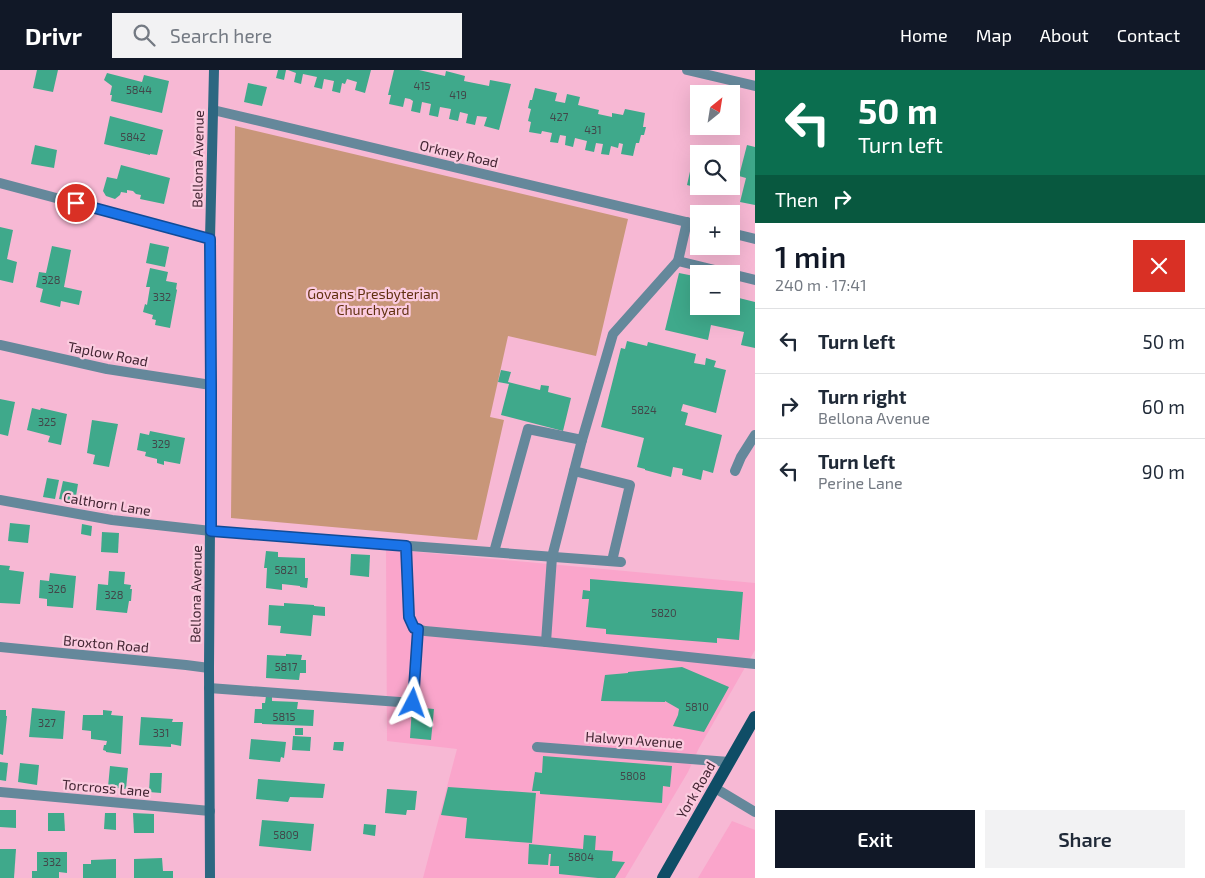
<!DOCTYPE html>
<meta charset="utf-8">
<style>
body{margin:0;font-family:"Exo 2",sans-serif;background:#f2f2f3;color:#1f2937;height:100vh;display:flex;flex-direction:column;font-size:19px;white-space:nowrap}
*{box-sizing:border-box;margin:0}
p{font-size:16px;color:#747a83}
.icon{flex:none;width:28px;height:28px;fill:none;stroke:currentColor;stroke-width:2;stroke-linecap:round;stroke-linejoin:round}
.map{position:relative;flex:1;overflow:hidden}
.drawer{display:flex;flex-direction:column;background:#fff;width:450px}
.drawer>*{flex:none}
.top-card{background:#0b6e4f;color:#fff;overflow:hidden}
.needle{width:32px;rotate:30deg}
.buttons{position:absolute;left:690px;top:15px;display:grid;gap:10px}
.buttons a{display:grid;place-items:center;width:50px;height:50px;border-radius:0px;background:#fff;box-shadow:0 5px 20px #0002;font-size:25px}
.pin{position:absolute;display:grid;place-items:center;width:42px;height:42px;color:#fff;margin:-21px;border:2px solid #fff;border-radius:50%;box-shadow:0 1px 5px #0007}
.me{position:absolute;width:55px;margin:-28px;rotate:4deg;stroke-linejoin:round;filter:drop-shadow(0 0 4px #0008)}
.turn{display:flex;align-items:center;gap:18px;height:105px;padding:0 20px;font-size:22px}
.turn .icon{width:65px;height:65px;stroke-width:2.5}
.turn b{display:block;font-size:35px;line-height:42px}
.then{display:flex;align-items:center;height:48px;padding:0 20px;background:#0003;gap:10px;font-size:19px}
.round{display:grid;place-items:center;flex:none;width:52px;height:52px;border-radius:0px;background:#f2f2f3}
.overview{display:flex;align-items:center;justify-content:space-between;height:85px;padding:0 20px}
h1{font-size:30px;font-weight:600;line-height:38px;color:#111827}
.primary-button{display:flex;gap:10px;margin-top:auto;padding:10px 20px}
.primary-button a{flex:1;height:58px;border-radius:0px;background:#111827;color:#fff;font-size:20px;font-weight:600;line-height:58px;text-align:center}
.primary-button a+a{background:#f2f2f3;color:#1f2937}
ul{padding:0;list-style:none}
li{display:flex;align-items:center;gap:15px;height:65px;padding:0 20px;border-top:1px solid #e0e1e3}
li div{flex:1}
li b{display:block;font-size:19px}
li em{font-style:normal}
header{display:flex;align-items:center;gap:30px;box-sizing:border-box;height:70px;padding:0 25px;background:#111827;color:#fff}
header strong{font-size:24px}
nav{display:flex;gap:28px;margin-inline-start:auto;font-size:18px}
.search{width:350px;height:45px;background:#f2f2f3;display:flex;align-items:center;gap:12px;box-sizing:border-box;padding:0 18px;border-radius:0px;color:#747a83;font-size:19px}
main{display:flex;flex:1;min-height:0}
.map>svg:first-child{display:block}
.built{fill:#faa5cb}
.green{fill:#c89679}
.building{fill:#3fa98b}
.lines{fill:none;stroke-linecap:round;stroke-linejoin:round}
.lane{stroke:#65889b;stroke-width:10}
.street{stroke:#65889b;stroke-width:10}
.secondary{stroke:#2d6781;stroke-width:10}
.primary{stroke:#0f4d66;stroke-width:12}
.route-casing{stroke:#114b97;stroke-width:12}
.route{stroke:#1a73e8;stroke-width:9}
.labels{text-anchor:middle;stroke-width:4.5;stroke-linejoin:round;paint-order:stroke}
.number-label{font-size:11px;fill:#424649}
.street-label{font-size:14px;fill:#432533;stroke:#fbcbdf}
.park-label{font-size:14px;fill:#613010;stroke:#fbcbdf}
</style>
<header>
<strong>Drivr</strong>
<div class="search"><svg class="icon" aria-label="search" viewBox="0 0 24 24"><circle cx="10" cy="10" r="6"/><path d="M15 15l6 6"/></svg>Search here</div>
<nav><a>Home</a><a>Map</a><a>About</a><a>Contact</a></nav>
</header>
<main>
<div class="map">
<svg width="755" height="808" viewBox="0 0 755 808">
<rect width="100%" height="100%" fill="#f7b8d4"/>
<g class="built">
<path d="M386,479L755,513V580L699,678L688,702L625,808H423L457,679L387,671Z"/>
<path d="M732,751L755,760V808H698Z"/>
</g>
<path class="green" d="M235,56L628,149L596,286L508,266L490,347L504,350L477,470L231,448Z"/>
<g class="building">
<path d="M37,0H58L53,22L33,18Z"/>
<path d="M278,0H286L284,10L276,8Z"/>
<path d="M288,0H371L365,23L355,20L357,12L347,9L345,14L342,13L340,23L332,21L334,11L324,9L322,19L314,17L317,7L303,4L301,14L294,12L296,3Z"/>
<path d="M394,0H419L445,6L446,1L465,6L464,11L489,16L490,10L511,14L499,60L484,56L487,47L477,46L475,55L466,53L468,44L460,42L458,51L449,49L451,39L440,37L438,47L429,45L431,34L422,32L420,43L411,41L413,31L410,29L405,28L403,37L389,34L391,25H388Z"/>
<path d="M107,3L142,12L144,5L169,11L162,43L111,31L112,25H110L112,16L104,10Z"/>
<path d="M248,13L267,17L262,36L244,32Z"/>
<path d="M535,18L557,23L555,31L565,33L567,24L580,27L578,35L599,40L598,44L612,47V43L623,45L625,39L645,43L643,57H646L644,65H641L639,73H636L633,86L621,84L623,74L619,73L618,78L611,76L609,85L601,84L603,74L596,73L594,82L585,80L587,71L575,68L573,77L565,75L566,66L560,65L558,73L550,72L552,63L542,61L541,64L529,62L531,52L528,51L531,39L528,38L530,30H532Z"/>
<path d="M110,46L163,60L157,85L150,84V85L104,74Z"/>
<path d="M35,75L57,80L54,98L31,94Z"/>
<path d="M747,75L755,77V135L740,132L746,108L739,106Z"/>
<path d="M695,79L711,83L699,84V116H711L710,121L687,115Z"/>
<path d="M121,95L170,108L164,134L140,129L141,125L136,124L133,121L127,120V123L121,122L120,125L115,129L106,126L103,121L107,107L117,109Z"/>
<path d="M0,157L13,160L7,189L17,192L13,213L0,210Z"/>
<path d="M150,173L169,177L165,197L146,193Z"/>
<path d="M52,176L71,180L64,217L82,221L79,235L61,231L60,237L40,232L43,219L36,217L39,202L46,203Z"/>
<path d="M150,198L168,202L166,211L177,213L176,219L177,220L170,258L155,255L156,250L152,249L153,245L143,242L145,234L147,235L150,217H146Z"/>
<path d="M679,203L699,207V236H731V226L755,232V278L741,275L744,262L711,255L708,270L665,260Z"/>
<path d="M627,271L647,276L648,272L696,284L694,293L705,295L706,288L716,291L714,297L726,300L716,343L683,334L681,341L688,343L685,355L722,365L713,403L703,400L701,410L682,405L683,399L673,397L671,407L645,400V399L637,397L644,368L601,357L621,278L625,279Z"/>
<path d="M501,300L511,302L508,312L540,320L541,315L549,316L548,322L571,328L563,361L501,345L509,314L498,312Z"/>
<path d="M0,329L15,332L8,366L0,364Z"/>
<path d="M32,338L40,340L41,338L67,344L61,375L48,372L50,366L27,360Z"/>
<path d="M92,350L118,354L109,397L93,394L95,385L87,383Z"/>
<path d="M150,361L185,368L180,394L164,391V395L157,393V389L145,386L146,382L137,380L140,363L149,365Z"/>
<path d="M47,408L59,410L55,429L43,427Z"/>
<path d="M63,411L78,414L75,432L59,429Z"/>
<path d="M10,453L30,455L28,473L8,471Z"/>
<path d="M82,454L92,456L91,466L81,464Z"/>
<path d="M102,462L119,463L118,483L101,482Z"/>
<path d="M266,481L278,482V487L305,488V508H308L307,518L300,517V516L282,514V520L266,518L267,498H264Z"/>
<path d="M351,484L370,485L369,507L350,505Z"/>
<path d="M0,495L10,496L9,500L24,502L20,534L0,533Z"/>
<path d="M109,501L125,502L124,514L131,515L130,519H132L131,531H129L127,543L96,540L98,514L108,515Z"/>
<path d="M50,503L76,506L73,538L47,536V529L39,528L40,510L49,511Z"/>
<path d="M590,509L743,522L739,570L717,568V573L606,564V559L586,557L589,529H582L583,520L590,521Z"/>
<path d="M284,533L314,535V536L325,537V546L313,545L311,566L280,563L281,556L268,555L269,535L284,536Z"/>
<path d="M286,584L302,585L301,590H306V603H300L299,610L266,608L267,585L286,586Z"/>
<path d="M682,597L729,617L704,662L673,656L678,645L679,639L665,631V632L601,631L605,605L628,603V602Z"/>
<path d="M266,626L272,627V631L298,632L297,639L314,640L313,656L262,654V653H254L255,639H262V633H265Z"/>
<path d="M412,637L434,639L431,670L410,668Z"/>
<path d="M32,638L65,641L63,669L29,667Z"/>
<path d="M0,640H6V646H7L3,685L0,684Z"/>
<path d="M103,640L112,641L111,645L123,646L121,684L106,682V681L103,680L104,675H106L107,671L91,669V661L82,660L83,645H103Z"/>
<path d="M141,647L173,649L172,652H183L181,676L171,674V677L139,675Z"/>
<rect x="295" y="658" width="8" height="7"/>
<path d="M293,666L311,667L310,681L292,680Z"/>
<path d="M251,669L286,672L284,688L281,687L280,692L249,689Z"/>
<path d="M334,672H344L343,681L333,680Z"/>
<path d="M543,686L672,696L670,717L663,716L662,733L540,724V721H532L535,702L542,703Z"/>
<path d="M0,692L8,693L6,711L0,710Z"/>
<path d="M20,693L39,695L37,715L18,712Z"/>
<path d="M110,696L128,698L126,719L108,717Z"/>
<path d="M150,703H162L161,723L149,722Z"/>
<path d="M258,709L325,714L323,728L290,727L288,732L256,729Z"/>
<path d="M448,717L536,723L532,773L465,768L467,748L441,745Z"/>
<path d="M387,719L417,721L415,740H407L406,745L385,743Z"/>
<path d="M0,740H16V758L0,757Z"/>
<path d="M48,743H64L65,761H48Z"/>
<path d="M105,743H116V760L104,759Z"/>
<path d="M133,743L154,744V763H134Z"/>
<path d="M262,750L314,754L311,781L259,776Z"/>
<path d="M364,754L376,755L375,766L363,764Z"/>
<path d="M584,765L596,766L595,780L613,781L612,791L625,792L615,808H598L559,804V796H550L551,784H549L548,795L528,794L529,774L583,779Z"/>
<path d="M0,779H16L14,808H0Z"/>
<path d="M37,782H67V803L59,802V808H32V801H37Z"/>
<path d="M162,788L163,801H173V808H134V789Z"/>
<path d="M116,789V808H83V794H91V790Z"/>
</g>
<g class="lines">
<g class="lane">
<path d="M0,113L210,169"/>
<path d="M687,152L678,191L755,210"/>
<path d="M574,401L630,415L612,491"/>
<path d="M735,401L741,387L755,365"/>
<path d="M0,430L112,450L211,461L621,492"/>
<path d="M406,476L409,547L414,558L425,561L546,572L755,594"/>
<path d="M494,482L528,359L582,370L613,264L678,191"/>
<path d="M546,572L552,487L582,370"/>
<path d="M209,618L413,633L418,559"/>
<path d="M0,722L210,741"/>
</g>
<g class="street">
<path d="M687,0L755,16"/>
<path d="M213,40L699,155"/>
<path d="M731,163L755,169"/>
<path d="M0,275L107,299L211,315"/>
<path d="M0,577L186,595L209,598"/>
<path d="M537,677L729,692"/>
<path d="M715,718L755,742"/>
</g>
<path class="secondary" d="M210,808L209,598L211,315L210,169L214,0"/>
<path class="primary" d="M663,808L755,647"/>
</g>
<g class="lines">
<g class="route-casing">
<path id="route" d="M76,133L210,169L211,315V461L406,476L409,547L414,558L418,559L413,633"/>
</g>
<use href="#route" class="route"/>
</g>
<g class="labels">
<g class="number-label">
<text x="422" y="20">415</text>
<text x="139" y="24">5844</text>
<text x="458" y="29">419</text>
<text x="559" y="51">427</text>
<text x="593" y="64">431</text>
<text x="133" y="71">5842</text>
<text x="51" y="214">328</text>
<text x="162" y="231">332</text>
<text x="644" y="344">5824</text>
<text x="47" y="356">325</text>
<text x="161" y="378">329</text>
<text x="286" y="504">5821</text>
<text x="57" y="523">326</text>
<text x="114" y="529">328</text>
<text x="664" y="547">5820</text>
<text x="286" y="601">5817</text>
<text x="697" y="641">5810</text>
<text x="284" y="651">5815</text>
<text x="47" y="657">327</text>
<text x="161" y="667">331</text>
<text x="633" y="710">5808</text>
<text x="286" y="769">5809</text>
<text x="581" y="791">5804</text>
<text x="52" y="796">332</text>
</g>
<g class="street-label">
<text transform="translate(459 84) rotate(13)" y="5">Orkney Road</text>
<text transform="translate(198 89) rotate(-89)" y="5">Bellona Avenue</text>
<text transform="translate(108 284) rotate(11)" y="5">Taplow Road</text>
<text transform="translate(107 434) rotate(9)" y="5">Calthorn Lane</text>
<text transform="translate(196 524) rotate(-89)" y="5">Bellona Avenue</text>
<text transform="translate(106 574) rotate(5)" y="5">Broxton Road</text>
<text transform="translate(634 670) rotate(4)" y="5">Halwyn Avenue</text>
<text transform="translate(106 718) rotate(5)" y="5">Torcross Lane</text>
<text transform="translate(696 720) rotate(-60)" y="5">York Road</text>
</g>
<g class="park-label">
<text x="373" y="229">Govans Presbyterian<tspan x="373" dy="16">Churchyard</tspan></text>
</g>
</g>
</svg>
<div class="buttons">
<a><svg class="needle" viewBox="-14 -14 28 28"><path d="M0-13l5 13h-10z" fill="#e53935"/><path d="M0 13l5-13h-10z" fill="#747a83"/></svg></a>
<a><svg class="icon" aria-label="search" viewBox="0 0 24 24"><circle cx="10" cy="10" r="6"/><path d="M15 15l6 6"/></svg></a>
<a>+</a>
<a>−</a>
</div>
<div class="pin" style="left:76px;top:133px;background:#d93025"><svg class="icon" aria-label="arrive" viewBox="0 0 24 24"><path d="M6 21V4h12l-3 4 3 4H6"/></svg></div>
<svg class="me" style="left:413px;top:633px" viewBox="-20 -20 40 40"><path d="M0-17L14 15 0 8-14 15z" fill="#1a73e8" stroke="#fff" stroke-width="4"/></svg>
</div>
<section class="drawer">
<div class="top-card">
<div class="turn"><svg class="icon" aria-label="left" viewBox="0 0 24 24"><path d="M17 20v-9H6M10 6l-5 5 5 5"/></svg><div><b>50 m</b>Turn left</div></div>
<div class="then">Then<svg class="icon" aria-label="right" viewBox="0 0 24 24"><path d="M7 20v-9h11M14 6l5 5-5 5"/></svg></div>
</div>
<div class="overview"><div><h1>1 min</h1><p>240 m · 17:41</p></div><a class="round" style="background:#d93025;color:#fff"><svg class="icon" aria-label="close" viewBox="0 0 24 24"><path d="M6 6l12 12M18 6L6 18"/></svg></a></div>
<ul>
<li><svg class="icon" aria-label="left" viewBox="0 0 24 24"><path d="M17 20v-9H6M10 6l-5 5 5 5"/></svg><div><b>Turn left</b></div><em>50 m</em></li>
<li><svg class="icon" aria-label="right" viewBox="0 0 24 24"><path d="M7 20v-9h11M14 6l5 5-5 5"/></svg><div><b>Turn right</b><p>Bellona Avenue</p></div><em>60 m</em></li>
<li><svg class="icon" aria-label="left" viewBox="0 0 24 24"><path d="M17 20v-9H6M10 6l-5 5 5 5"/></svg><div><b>Turn left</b><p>Perine Lane</p></div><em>90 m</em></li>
</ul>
<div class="primary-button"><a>Exit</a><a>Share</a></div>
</section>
</main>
